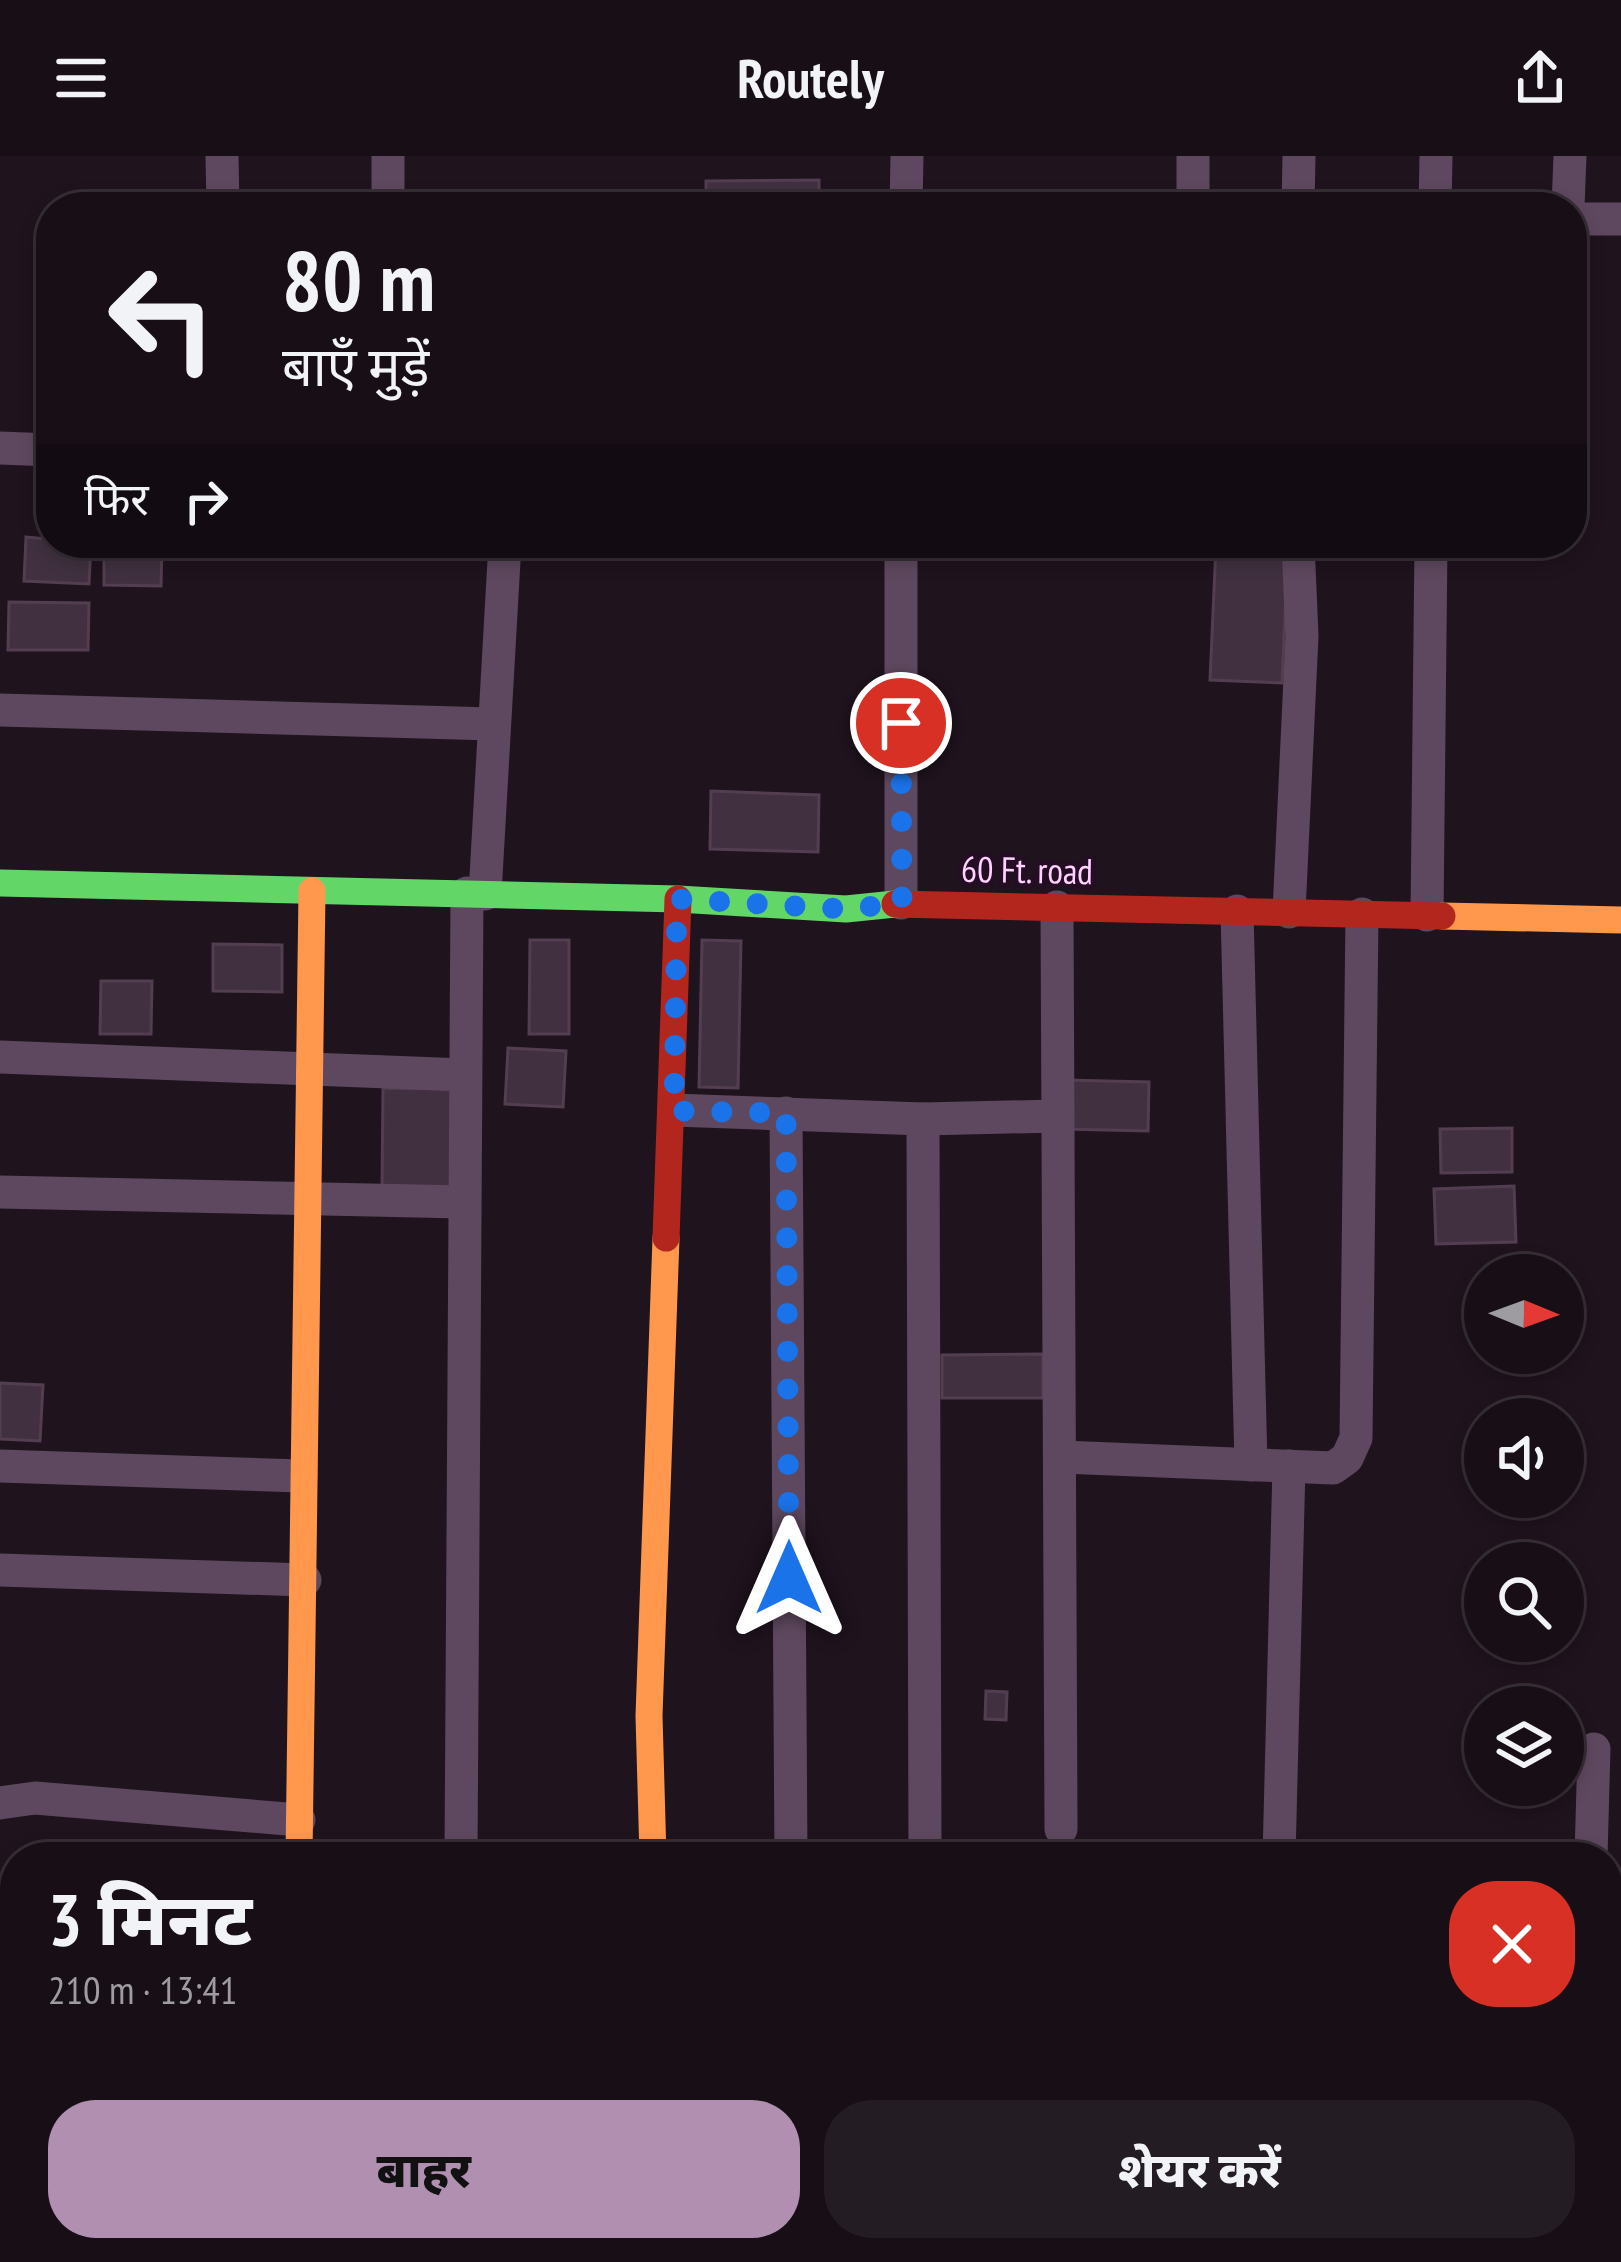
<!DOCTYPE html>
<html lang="hi">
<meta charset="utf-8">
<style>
body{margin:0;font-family:"PT Sans Narrow","Noto Sans Devanagari",sans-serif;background:#241c23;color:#f1f3f6;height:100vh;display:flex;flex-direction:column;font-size:45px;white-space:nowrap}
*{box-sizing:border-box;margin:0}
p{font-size:39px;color:#9e9ca1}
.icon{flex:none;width:66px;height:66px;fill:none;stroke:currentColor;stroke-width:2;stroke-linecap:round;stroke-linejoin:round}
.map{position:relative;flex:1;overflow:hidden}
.side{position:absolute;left:0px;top:1686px;width:1623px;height:420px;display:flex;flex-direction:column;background:#170e16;border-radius:48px 48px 0 0;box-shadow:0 6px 18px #0003,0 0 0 3px #362e35}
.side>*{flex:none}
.guide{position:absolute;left:36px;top:36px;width:1551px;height:366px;border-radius:48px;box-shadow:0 6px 18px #0003,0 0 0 3px #362e35;background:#170e16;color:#f1f3f6;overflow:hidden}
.needle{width:78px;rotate:91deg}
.controls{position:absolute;left:1464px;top:1098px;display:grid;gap:24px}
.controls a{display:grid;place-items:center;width:120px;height:120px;border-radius:50%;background:#170e16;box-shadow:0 6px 18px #0003,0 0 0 3px #362e35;font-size:60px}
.pin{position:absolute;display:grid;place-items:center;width:102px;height:102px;color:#fff;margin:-51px;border:6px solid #fff;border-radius:50%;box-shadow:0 3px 12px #0007}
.me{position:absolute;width:132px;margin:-66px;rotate:0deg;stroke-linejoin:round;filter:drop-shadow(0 0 9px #0008)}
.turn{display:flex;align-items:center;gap:42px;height:252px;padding:0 48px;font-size:54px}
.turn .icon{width:156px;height:156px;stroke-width:2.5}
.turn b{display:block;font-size:84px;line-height:102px}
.then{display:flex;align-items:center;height:114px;padding:0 48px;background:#0003;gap:24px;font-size:45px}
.round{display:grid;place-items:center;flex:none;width:126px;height:126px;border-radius:48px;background:#241c23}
.head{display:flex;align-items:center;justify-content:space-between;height:204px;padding:0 48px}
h1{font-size:72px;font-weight:800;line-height:90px}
.primary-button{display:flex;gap:24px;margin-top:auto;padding:24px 48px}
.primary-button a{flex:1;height:138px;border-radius:48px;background:#b18fb0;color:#111;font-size:48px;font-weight:800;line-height:138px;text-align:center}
.primary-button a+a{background:#241c23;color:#f1f3f6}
header{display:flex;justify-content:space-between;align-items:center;height:156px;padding:0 48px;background:#170e16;font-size:54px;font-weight:800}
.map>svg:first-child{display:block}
.building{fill:#413140;stroke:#533e51;stroke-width:3}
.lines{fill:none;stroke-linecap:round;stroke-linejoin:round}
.street{stroke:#5e485f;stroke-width:33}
.fast{stroke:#63d668;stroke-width:27}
.slow{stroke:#ff974d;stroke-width:27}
.jam{stroke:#b3261e;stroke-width:27}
.route{stroke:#1a73e8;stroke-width:21;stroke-dasharray:0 37.8}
.labels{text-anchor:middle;stroke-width:10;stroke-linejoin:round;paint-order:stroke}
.street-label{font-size:36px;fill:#ffd2ff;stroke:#240e23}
</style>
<header><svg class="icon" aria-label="menu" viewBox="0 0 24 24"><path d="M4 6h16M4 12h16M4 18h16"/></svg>Routely<svg class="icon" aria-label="share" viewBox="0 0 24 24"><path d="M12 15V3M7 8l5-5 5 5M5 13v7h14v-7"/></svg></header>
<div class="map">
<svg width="1621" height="2106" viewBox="0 0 1621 2106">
<rect width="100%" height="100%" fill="#1f131e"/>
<g class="building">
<path d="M819,24V51H706V25Z"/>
<path d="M26,381L91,387L89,428L24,425Z"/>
<path d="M1216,389L1288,392L1282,527L1210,524Z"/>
<path d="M104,390H162L161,430L104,429Z"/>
<path d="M9,446L89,447L88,494H8Z"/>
<path d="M711,635L819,639L818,696L710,693Z"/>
<path d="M530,784H569V878H529Z"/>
<path d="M702,784L741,785L738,932L699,931Z"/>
<path d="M213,788L282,789V836L213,835Z"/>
<path d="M101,825H152L151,878H100Z"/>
<path d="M508,892L566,895L563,951L505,948Z"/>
<path d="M1065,924L1149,926L1148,975L1063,973Z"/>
<path d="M383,932L454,933L452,1033L382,1032Z"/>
<path d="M1512,972V1016L1441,1017L1440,973Z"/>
<path d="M1514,1030L1516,1086L1436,1088L1434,1033Z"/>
<path d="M1043,1198V1242H942V1199Z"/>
<path d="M0,1227L43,1229L40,1285L0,1283Z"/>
<path d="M986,1535L1007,1536L1006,1564L985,1563Z"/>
<path d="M1490,1691L1558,1693V1701H1490Z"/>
<path d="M0,1864H15V1950L0,1949Z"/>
<rect x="1608" y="1903" width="13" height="38"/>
<path d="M0,1995L15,1996V2060H0Z"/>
<path d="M1108,2098V2106H1028V2099Z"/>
</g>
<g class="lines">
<g class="street">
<path d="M222,0L223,51"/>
<path d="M1193,45V0"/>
<path d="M388,51V0"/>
<path d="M906,51L907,0"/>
<path d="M1298,51L1299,0"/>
<path d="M1435,51L1436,0"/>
<path d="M1568,51L1570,0"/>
<path d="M1572,63H1621"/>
<path d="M0,292L51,294"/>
<path d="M901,387V747"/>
<path d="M0,554L492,568"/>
<path d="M485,738L505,387"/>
<path d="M1057,751L1061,1673"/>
<path d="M1237,755L1251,1309"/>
<path d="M1289,756L1302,480L1298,387"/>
<path d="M1427,759L1431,387"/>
<path d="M0,901L464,919"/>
<path d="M674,954L923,963L1056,960"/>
<path d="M786,957L791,1701"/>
<path d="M923,963L925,1701"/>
<path d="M0,1036L463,1046"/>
<path d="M1062,1301L1333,1312L1347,1302L1356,1282L1362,758"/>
<path d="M0,1310L301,1320"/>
<path d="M0,1414L305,1424"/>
<path d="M0,1647L35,1642L299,1664"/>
<path d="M461,1701L467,737"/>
<path d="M1279,1701L1289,1310"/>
<path d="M1591,1701L1594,1593"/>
<path d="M0,1784L15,1785"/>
<path d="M1608,1879H1621"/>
<path d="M0,1971H15"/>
<path d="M1131,2091V2106"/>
<path d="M1265,2091L1363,2106"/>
<path d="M278,2106L281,2091"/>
<path d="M657,2106V2091"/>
<path d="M789,2106V2091"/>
<path d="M1438,2106V2091"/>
</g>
<path class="fast" d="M0,727L678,743L846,753L895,748"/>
<g class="slow">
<path d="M1442,760L1621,764"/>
<path d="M299,1701L312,735"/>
<path d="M653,1701L649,1560L666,1082"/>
</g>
<g class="jam">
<path d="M895,748L1442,760"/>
<path d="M666,1082L678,743"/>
</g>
</g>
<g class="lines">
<path class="route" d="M789,1422L786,957L674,955L677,743L846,753L902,747L901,567"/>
</g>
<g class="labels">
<g class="street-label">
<text transform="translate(1027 714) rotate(1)" y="13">60 Ft. road</text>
</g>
</g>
</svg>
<div class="controls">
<a><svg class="needle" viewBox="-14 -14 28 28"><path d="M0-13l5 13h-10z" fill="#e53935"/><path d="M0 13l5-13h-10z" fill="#9e9ca1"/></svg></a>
<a><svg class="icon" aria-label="sound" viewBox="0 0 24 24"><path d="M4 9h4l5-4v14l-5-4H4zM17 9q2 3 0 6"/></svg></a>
<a><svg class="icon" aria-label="search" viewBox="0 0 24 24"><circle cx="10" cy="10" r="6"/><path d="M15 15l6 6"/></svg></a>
<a><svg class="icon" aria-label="layers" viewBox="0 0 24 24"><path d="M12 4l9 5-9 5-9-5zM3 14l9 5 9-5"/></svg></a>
</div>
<div class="pin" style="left:901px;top:567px;background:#d93025"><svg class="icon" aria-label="arrive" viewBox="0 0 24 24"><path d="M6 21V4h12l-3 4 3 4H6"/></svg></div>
<svg class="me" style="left:789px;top:1422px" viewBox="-20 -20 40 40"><path d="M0-17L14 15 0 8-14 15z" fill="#1a73e8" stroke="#fff" stroke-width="4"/></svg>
<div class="guide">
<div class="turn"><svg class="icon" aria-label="left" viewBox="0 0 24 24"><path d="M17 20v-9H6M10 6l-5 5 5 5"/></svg><div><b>80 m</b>बाएँ मुड़ें</div></div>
<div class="then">फिर<svg class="icon" aria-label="right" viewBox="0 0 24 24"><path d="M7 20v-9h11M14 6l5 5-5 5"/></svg></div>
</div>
<section class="side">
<div class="head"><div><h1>3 मिनट</h1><p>210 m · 13:41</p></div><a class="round" style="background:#d93025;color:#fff"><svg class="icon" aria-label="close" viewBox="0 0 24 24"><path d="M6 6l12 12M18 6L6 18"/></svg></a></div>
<div class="primary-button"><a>बाहर</a><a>शेयर करें</a></div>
</section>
</div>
